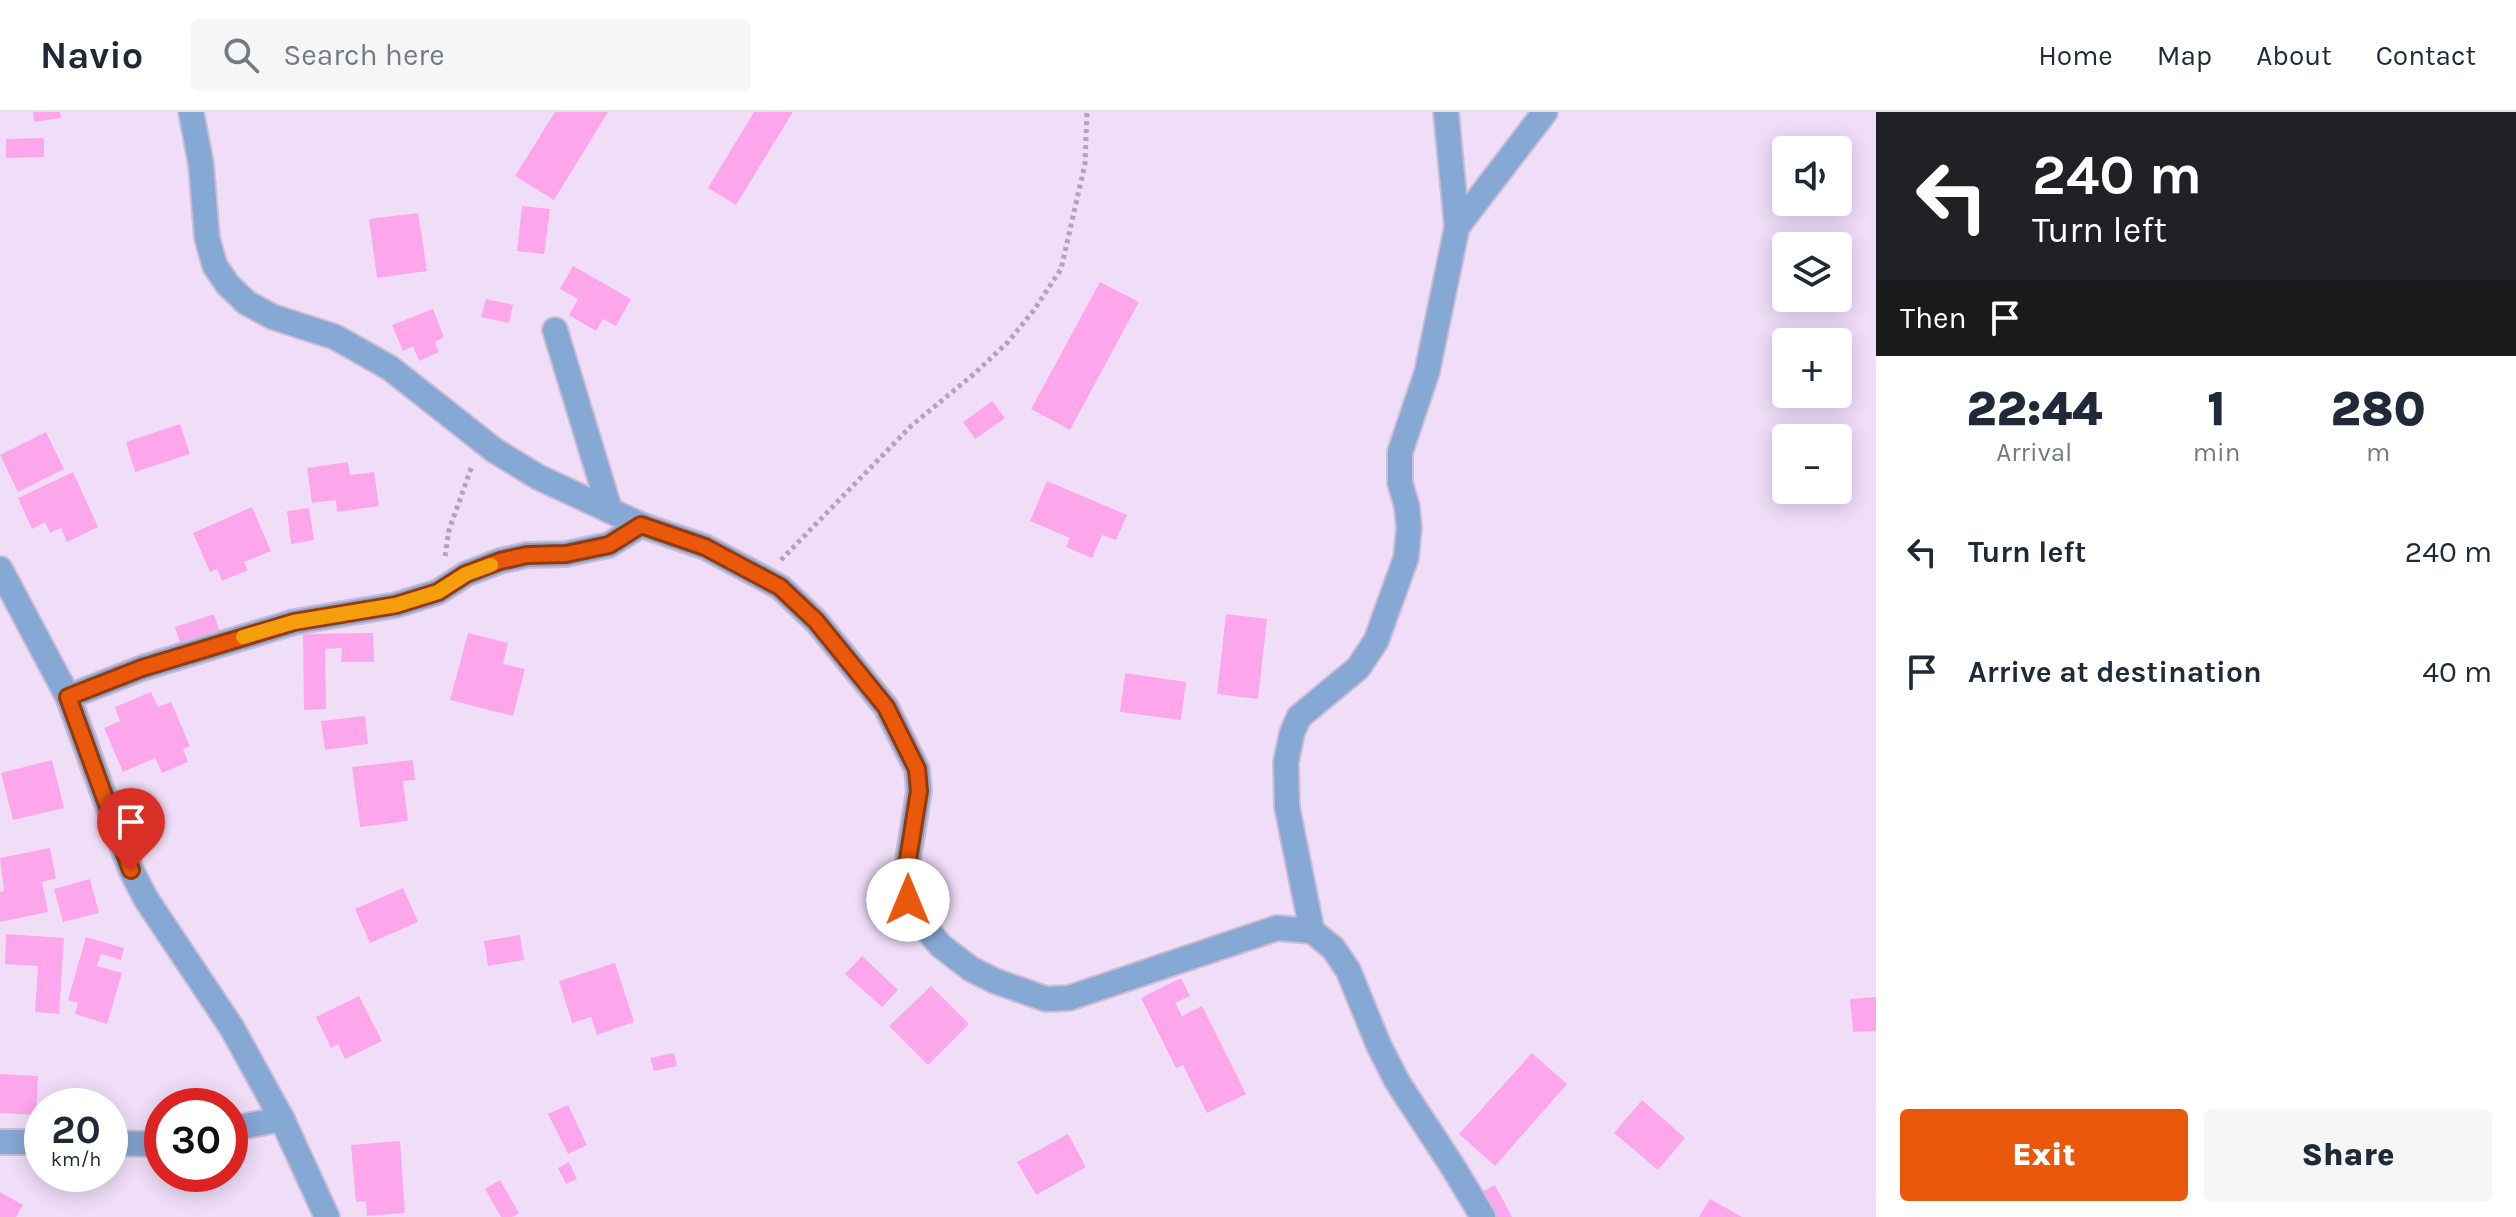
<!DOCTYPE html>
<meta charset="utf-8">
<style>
body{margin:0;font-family:Karla,sans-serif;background:#f6f6f7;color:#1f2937;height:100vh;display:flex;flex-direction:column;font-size:30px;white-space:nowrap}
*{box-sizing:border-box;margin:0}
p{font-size:26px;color:#747a83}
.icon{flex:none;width:44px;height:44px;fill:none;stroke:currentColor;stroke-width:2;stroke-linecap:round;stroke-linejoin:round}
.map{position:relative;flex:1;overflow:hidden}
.sheet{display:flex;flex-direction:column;background:#fff;width:640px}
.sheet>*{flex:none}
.banner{background:#202124;color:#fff;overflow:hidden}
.controls{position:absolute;left:1772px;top:24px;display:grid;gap:16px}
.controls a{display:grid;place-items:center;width:80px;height:80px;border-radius:8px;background:#fff;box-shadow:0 4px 20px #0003;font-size:40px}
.speed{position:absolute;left:24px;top:976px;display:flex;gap:16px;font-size:40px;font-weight:700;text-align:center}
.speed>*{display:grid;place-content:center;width:104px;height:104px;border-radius:50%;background:#fff;box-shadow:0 4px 20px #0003;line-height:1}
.speed small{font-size:20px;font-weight:400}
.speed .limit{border:12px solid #d22;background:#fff;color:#111}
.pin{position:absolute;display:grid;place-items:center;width:68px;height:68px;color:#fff;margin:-82px -34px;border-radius:50% 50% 50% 0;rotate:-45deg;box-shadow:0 0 8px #0007}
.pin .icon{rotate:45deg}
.me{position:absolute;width:88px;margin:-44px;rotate:0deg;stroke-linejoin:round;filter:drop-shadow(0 0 6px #0008)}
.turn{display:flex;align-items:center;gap:28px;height:168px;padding:0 24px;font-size:36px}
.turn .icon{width:104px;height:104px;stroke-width:2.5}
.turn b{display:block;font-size:56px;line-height:68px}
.then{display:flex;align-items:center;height:76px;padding:0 24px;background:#0003;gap:16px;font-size:30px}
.eta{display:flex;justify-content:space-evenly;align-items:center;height:136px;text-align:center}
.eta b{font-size:48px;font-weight:800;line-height:56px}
.action{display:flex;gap:16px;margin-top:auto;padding:16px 24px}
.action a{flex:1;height:92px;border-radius:8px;background:#ea580c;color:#fff;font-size:32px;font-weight:800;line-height:92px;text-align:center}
.action a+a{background:#f6f6f7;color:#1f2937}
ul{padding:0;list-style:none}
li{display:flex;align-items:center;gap:24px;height:120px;padding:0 24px}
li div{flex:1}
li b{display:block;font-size:30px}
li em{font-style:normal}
header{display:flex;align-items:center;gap:48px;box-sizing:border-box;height:112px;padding:0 40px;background:#fff;border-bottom:2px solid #e0e1e3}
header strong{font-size:38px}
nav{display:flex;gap:44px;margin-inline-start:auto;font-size:28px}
.search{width:560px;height:72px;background:#f6f6f7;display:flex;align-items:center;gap:20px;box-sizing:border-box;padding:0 28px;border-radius:8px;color:#747a83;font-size:30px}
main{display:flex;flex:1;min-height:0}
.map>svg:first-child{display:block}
.building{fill:#fea6ec}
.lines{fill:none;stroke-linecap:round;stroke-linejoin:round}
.street-casing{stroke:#cdbcd6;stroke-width:28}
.path{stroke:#b4a2bc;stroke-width:5;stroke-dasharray:4 4;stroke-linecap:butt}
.street{stroke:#85a8d4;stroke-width:24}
.route-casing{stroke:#983908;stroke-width:20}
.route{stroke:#ea580c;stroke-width:14}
.slow{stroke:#f59e0b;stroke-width:14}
</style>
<header>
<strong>Navio</strong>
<div class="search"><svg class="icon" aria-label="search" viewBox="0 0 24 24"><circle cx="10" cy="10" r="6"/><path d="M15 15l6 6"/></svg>Search here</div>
<nav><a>Home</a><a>Map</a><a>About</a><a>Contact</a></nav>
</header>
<main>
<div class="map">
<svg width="1876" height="1105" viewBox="0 0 1876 1105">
<rect width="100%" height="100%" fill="#f0def9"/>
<g class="building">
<path d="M33,0H60L61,6L34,10Z"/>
<path d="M555,0H608L554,88L515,64Z"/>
<path d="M754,0H793L736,93L708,76Z"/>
<path d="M44,26V45L6,46V27Z"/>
<path d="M522,94L550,97L544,142L517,139Z"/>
<path d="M418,101L427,159L377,166L369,107Z"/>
<path d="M573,154L631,187L616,214L603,207L596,219L569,203L578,187L560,177Z"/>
<path d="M1100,170L1139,190L1070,318L1031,297Z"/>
<path d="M486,187L513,193L509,211L481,205Z"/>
<path d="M433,197L444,225L435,230L439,240L419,249L413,234L403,239L392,213Z"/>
<path d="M992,289L1005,306L975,327L963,310Z"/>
<path d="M180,312L190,342L135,360L126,330Z"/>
<path d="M46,320L64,357L18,380L0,343Z"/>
<path d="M348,350L350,363L374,360L379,394L337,400L336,388L312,391L307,356Z"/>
<path d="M73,360L98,415L67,430L61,416L50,421L45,410L32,417L18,386Z"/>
<path d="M1047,369L1127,403L1116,428L1102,423L1092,446L1066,435L1070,426L1030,409Z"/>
<path d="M252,395L271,439L244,450L248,458L222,469L217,457L210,460L193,421Z"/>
<path d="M309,396L314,428L291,432L287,399Z"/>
<path d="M214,502L221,524L182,537L175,515Z"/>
<path d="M1226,502L1267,507L1258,587L1217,582Z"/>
<path d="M373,521L374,550H341L342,536L325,537L326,597L304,598L303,522Z"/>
<path d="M468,521L508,531L503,552L525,557L513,604L450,588Z"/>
<path d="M1125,561L1186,570L1181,608L1120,600Z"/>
<path d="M151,580L158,595L171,590L190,634L183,637L188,650L162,661L155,646L123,660L104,616L120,609L115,595Z"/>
<path d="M365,604L368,632L325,638L321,609Z"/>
<path d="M52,648L64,696L13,708L1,661Z"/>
<path d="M413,648L415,668L403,669L408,709L360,715L352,655Z"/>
<path d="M50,736L56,766L42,770L48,800L0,810V780L4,779L0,746Z"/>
<path d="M90,767L99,801L63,810L54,777Z"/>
<path d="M403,776L418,810L370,831L355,797Z"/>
<path d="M6,822L64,826L59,902L35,900L38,854L5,852Z"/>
<path d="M520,823L524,848L488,854L484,829Z"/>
<path d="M86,825L124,836L121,848L101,842L97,854L122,861L107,912L75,902L78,891L68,888Z"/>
<path d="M862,844L898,878L882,895L845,862Z"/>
<path d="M615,851L634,910L597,923L591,905L572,911L559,869Z"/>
<path d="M1181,866L1190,884L1175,891L1182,904L1202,894L1246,982L1207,1001L1183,953L1176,956L1141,886Z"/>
<path d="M931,874L969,912L928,953L889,914Z"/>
<path d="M359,884L382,929L345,947L338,932L331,936L316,905Z"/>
<path d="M1876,885V919L1853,920L1850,887Z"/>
<path d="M674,941L677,954L654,959L650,946Z"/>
<path d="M1532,941L1567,972L1495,1054L1459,1022Z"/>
<path d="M0,962L38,964L36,1003L0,1001Z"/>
<path d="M1642,988L1685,1026L1658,1058L1614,1021Z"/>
<path d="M568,993L587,1033L568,1042L548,1002Z"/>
<path d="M1068,1022L1086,1055L1036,1083L1017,1050Z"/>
<path d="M400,1029L405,1101L367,1104L366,1089L356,1090L351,1033Z"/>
<path d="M569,1050L577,1067L566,1072L558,1056Z"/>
<path d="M500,1068L519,1101L512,1105H501L485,1077Z"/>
<path d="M1495,1073L1512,1105H1490L1477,1082Z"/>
<path d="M0,1080L23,1093L16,1105H0Z"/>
<path d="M1710,1087L1742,1105H1699Z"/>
</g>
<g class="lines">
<g class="street-casing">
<g id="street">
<path d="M191,0L201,52L207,126L215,154L228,173L247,191L273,205L335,225L390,256L494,338L538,365L641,413L705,435L780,475L816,509L886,595L917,657L919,679L906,760L908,788L913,801L941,834L971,857L995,869L1046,887L1069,886L1277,816L1312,819L1333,836L1348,858L1379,934L1398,971L1453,1055L1483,1105"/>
<path d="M1446,0L1457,115"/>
<path d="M555,218L610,399"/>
<path d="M0,457L68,585L131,758L146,787L232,916L282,1007L327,1105"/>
<path d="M68,585L142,556L294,510L396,493L438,480L466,462L500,449L527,443L566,442L609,433L641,413"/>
<path d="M1312,819L1287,695L1286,650L1292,621L1299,605L1358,556L1376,529L1406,446L1409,416L1407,395L1400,371V340L1427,260L1457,115L1545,0"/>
<path d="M230,1017L282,1007"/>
<path d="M0,1030H42"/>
<path d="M110,1031L149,1032L162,1029"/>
</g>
</g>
<g class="path">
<path d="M445,444L449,418L472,354"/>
<path d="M781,448L911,314L974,262L1008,230L1034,198L1061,157L1085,52L1087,0"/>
</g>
<use href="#street" class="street"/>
</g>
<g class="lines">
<g class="route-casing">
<path id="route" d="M131,758L68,585L142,556L294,510L396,493L438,480L466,462L500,449L527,443L566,442L609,433L641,413L705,435L780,475L816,509L886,595L917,657L919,679L906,760L908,788"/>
</g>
<use href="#route" class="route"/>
<path class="slow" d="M243,525L294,510L396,493L438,480L466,462L491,453"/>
</g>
</svg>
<div class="controls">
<a><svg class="icon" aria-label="sound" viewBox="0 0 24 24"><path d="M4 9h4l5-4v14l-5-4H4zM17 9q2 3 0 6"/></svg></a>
<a><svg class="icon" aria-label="layers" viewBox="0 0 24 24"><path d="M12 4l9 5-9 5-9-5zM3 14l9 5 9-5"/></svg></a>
<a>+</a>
<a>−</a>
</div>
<div class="speed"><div>20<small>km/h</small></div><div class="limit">30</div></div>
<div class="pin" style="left:131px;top:758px;background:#d93025"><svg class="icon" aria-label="arrive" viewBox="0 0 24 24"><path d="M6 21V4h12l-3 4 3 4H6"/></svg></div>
<svg class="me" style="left:908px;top:788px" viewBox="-20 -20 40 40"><circle r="19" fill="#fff"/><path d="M0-13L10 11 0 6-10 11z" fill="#ea580c"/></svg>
</div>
<section class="sheet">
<div class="banner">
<div class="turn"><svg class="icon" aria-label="left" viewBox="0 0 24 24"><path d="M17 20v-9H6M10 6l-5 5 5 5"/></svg><div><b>240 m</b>Turn left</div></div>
<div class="then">Then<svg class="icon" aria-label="arrive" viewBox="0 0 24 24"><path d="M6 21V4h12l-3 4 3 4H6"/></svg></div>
</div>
<div class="eta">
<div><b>22:44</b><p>Arrival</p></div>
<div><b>1</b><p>min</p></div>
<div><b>280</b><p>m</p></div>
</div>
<ul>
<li><svg class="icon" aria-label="left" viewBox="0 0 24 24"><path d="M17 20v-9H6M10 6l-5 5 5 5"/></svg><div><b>Turn left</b></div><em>240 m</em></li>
<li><svg class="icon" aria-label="arrive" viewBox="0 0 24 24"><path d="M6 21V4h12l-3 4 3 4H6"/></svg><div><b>Arrive at destination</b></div><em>40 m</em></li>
</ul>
<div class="action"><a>Exit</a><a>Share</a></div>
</section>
</main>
